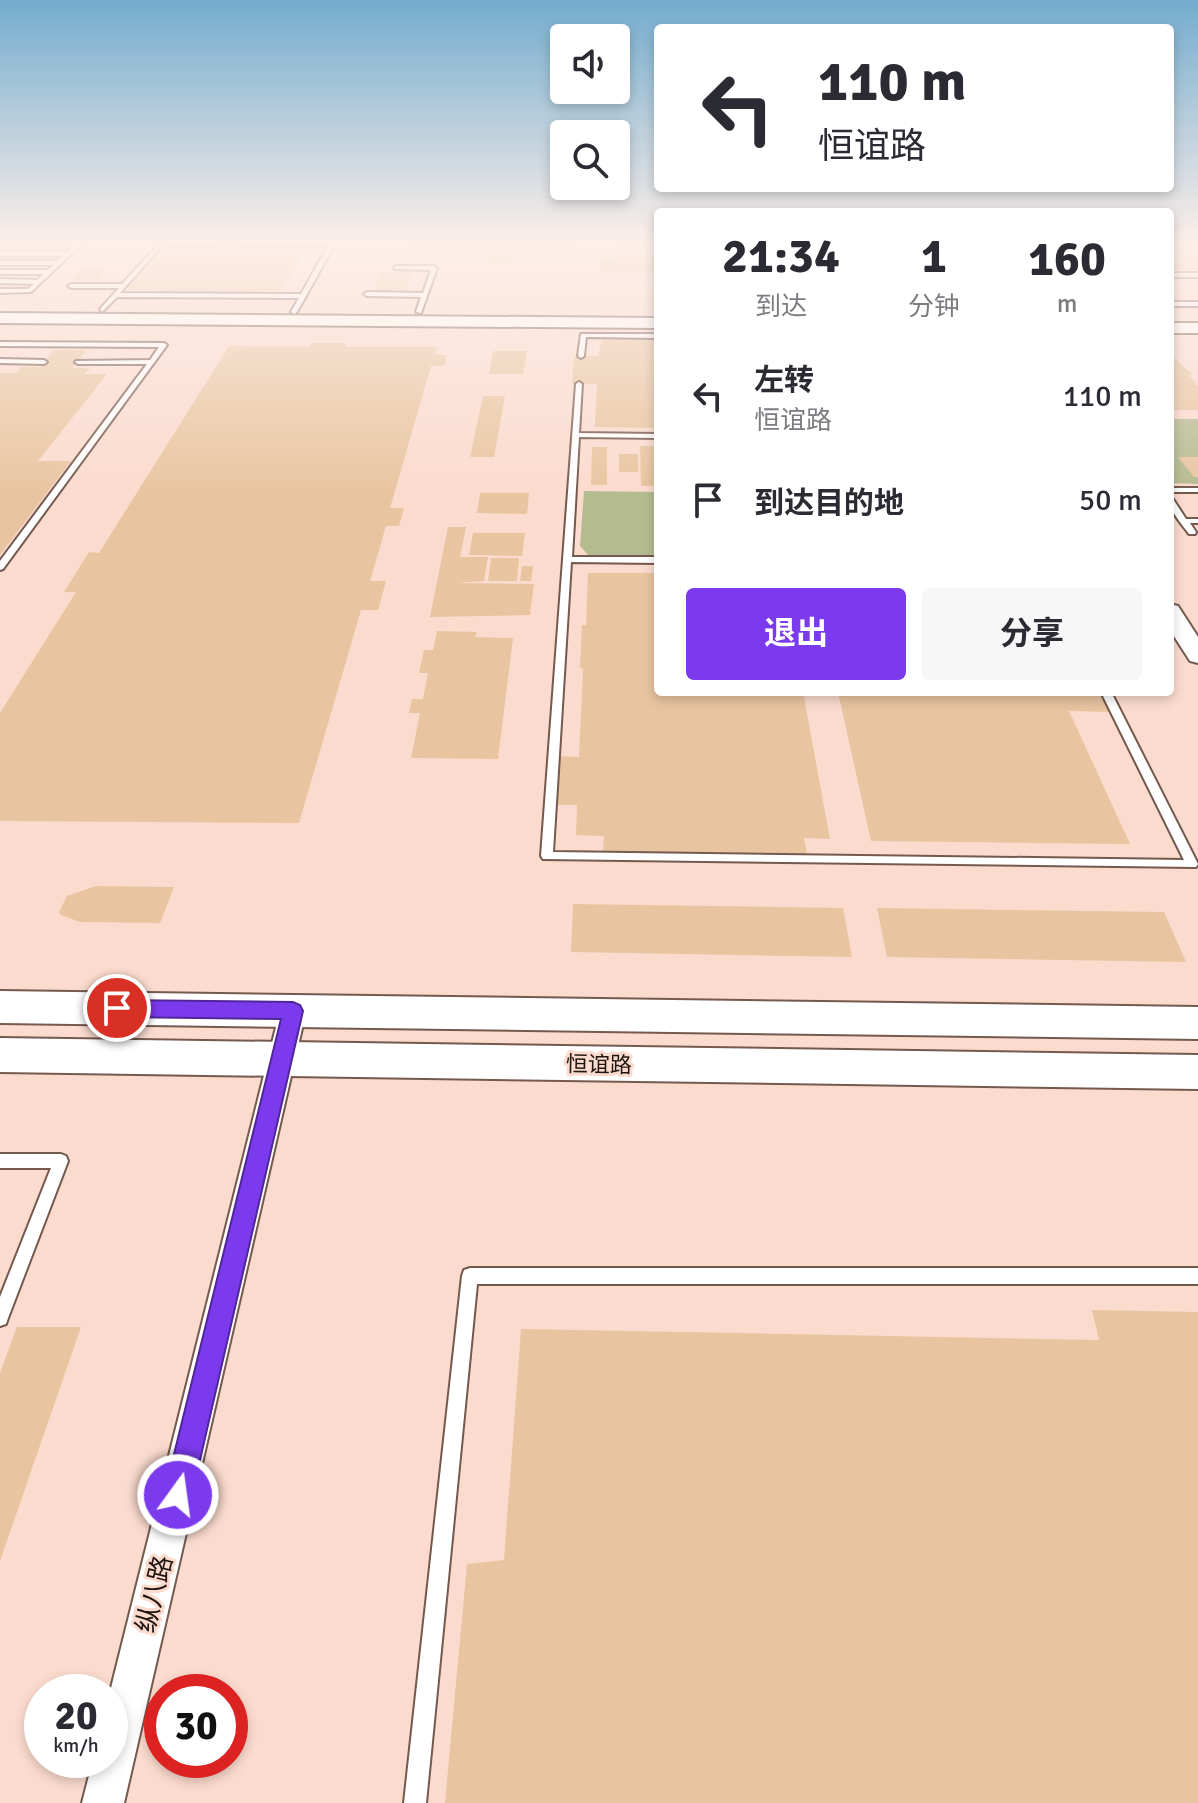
<!DOCTYPE html>
<html lang="zh">
<meta charset="utf-8">
<style>
body{margin:0;font-family:Signika,"Noto Sans SC",sans-serif;background:#f7f7f7;color:#2b2b33;height:100vh;display:flex;flex-direction:column;font-size:30px;white-space:nowrap}
*{box-sizing:border-box;margin:0}
p{font-size:26px;color:#7c7c81}
.icon{flex:none;width:44px;height:44px;fill:none;stroke:currentColor;stroke-width:2;stroke-linecap:round;stroke-linejoin:round}
.map{position:relative;flex:1;overflow:hidden}
.drawer{position:absolute;left:654px;top:208px;width:520px;height:488px;display:flex;flex-direction:column;background:#fff;border-radius:8px;box-shadow:0 4px 12px #0003}
.drawer>*{flex:none}
.top-card{position:absolute;left:654px;top:24px;width:520px;height:168px;border-radius:8px;box-shadow:0 4px 12px #0003;background:#fff;color:#2b2b33;overflow:hidden}
.controls{position:absolute;left:550px;top:24px;display:grid;gap:16px}
.controls a{display:grid;place-items:center;width:80px;height:80px;border-radius:8px;background:#fff;box-shadow:0 4px 12px #0003;font-size:40px}
.speed{position:absolute;left:24px;top:1674px;display:flex;gap:16px;font-size:40px;font-weight:700;text-align:center}
.speed>*{display:grid;place-content:center;width:104px;height:104px;border-radius:50%;background:#fff;box-shadow:0 4px 12px #0003;line-height:1}
.speed small{font-size:20px;font-weight:400}
.speed .limit{border:12px solid #d22;background:#fff;color:#111}
.pin{position:absolute;display:grid;place-items:center;width:68px;height:68px;color:#fff;margin:-34px;border:4px solid #fff;border-radius:50%;box-shadow:0 2px 8px #0007}
.me{position:absolute;width:88px;margin:-44px;rotate:14deg;stroke-linejoin:round;filter:drop-shadow(0 0 6px #0008)}
.turn{display:flex;align-items:center;gap:28px;height:168px;padding:0 32px;font-size:36px}
.turn .icon{width:104px;height:104px;stroke-width:2.5}
.turn b{display:block;font-size:56px;line-height:68px}
.eta{display:flex;justify-content:space-evenly;align-items:center;height:136px;text-align:center}
.eta b{font-size:48px;font-weight:700;line-height:56px}
.action{display:flex;gap:16px;margin-top:auto;padding:16px 32px}
.action a{flex:1;height:92px;border-radius:8px;background:#7c3aed;color:#fff;font-size:32px;font-weight:700;line-height:92px;text-align:center}
.action a+a{background:#f7f7f7;color:#2b2b33}
ul{padding:0;list-style:none}
li{display:flex;align-items:center;gap:24px;height:104px;padding:0 32px}
li div{flex:1}
li b{display:block;font-size:30px}
li em{font-style:normal}
.map>svg:first-child{display:block}
.green{fill:#b5bb90}
.building{fill:#e8c5a0}
.lines{fill:none;stroke-linecap:round;stroke-linejoin:round}
.service-casing{stroke:#74594e;stroke-width:4}
.minor-casing{stroke:#74594e;stroke-width:4}
.tertiary-casing{stroke:#74594e;stroke-width:4}
.secondary-casing{stroke:#74594e;stroke-width:4}
.service{fill:#fff;fill-rule:evenodd}
.minor{fill:#fff;fill-rule:evenodd}
.tertiary{fill:#fff;fill-rule:evenodd}
.secondary{fill:#fff;fill-rule:evenodd}
.route{fill:#7c3aed;stroke:#51269a;stroke-width:2}
.labels{text-anchor:middle;stroke-width:6;stroke-linejoin:round;paint-order:stroke}
.street-label{font-size:22px;fill:#201611;stroke:#fbdbce}
.near-street-label{font-size:26px;fill:#201611;stroke:#fbdbce}
</style>
<div class="map">
<svg width="1198" height="1803" viewBox="0 0 1198 1803">
<rect width="100%" height="100%" fill="#fbdbce"/>
<g class="green">
<path d="M1170,419H1198V484L1170,483Z"/>
<path d="M584,491L658,492V555H588L580,546Z"/>
</g>
<g class="building">
<path d="M411,242H577L576,253H524L523,258H512L511,261H488L489,258H476L478,252H406Z"/>
<path d="M618,242H658V250L617,249Z"/>
<path d="M1170,242H1198V270L1170,269Z"/>
<path d="M166,246H308L281,291L127,290Z"/>
<path d="M618,253L658,254V273H599L600,257L618,258Z"/>
<path d="M79,271H107L99,280H70Z"/>
<path d="M381,272H413L405,293H372Z"/>
<path d="M602,338H658V428L595,427L597,384H572L574,356H598Z"/>
<path d="M311,343H347L345,347H437L435,355H447L444,366H431L390,508H404L399,526H386L370,581H386L378,610H361L299,823L0,821V713L76,592H64L89,552L99,553L229,346L309,347Z"/>
<path d="M54,350H87L72,368H90L85,374H107L38,461H71L0,555V373H16L21,367H39Z"/>
<path d="M493,351H527L523,374H489Z"/>
<path d="M1170,354L1193,375H1189L1198,386V410H1170Z"/>
<path d="M483,396H505L494,457H470Z"/>
<path d="M640,446H658V486H641Z"/>
<path d="M592,447H607V485H591Z"/>
<rect x="619" y="454" width="19" height="18"/>
<path d="M1178,457H1198V477H1194Z"/>
<path d="M480,493H529L527,514L477,513Z"/>
<path d="M448,527H466L460,557H488L484,581L455,583L534,584L530,615L430,617Z"/>
<path d="M473,533H525L522,556L469,555Z"/>
<path d="M491,558H519L517,581H488Z"/>
<path d="M522,566H533L531,581H520Z"/>
<path d="M588,573H658V692H803L830,839L804,838L807,854L603,851L604,836L576,835L577,805H554L557,756L579,757L583,669L580,668L582,625H586Z"/>
<path d="M437,631L477,632L475,637L513,638L498,759L411,758L420,713H409L412,699H423L428,673H419L424,650H433Z"/>
<path d="M838,692H1099L1109,712L1069,711L1130,844L871,841Z"/>
<path d="M96,886L174,887L160,923L80,922L61,915L59,912L67,896Z"/>
<path d="M573,904L843,908L852,957L571,952Z"/>
<path d="M877,908L1164,912L1186,962L887,957Z"/>
<path d="M1092,1310L1198,1312V1803H445L467,1564L504,1560L521,1329L1099,1340Z"/>
<path d="M17,1327H81L0,1561V1373Z"/>
</g>
<g class="lines">
<g class="service-casing">
<g id="service">
<path d="M78,242H84L31,292L0,293V289H28L34,284L0,283V279L37,280L44,274H0V270H48L54,265H0V261H57L63,256H0V252H67L73,247H0V243H76Z"/>
<path d="M161,242H332L335,244L297,312L294,314L291,312L299,298L117,297L102,312L100,309L119,288H71L68,286L71,284H122ZM163,245L328,246L301,294L120,293Z"/>
<path d="M396,266H434L437,268L421,313L416,312L421,297L367,296L364,294L367,292L423,293L431,270L394,269Z"/>
<rect x="1170" y="273" width="28" height="4"/>
<rect x="1170" y="302" width="28" height="4"/>
<path d="M581,334H658V338L586,337L584,356L581,358L578,356Z"/>
<path d="M0,342L164,343L167,345L3,569L0,570V561L147,364H78L75,362L76,361L150,360L159,347L0,346Z"/>
<path d="M0,359L44,360L47,362L44,364L0,363Z"/>
<path d="M579,382L582,384L579,433L658,434V438L579,437L572,557H658V563L571,562L553,852L1184,860L1101,692H1111L1198,864L1196,867L543,859L541,856L576,384Z"/>
<rect x="1170" y="488" width="28" height="4"/>
<path d="M1170,499H1173L1186,519H1198V523H1190L1196,532L1195,534H1189C1181,523 1170,512 1170,499Z"/>
<path d="M0,1154H61L66,1156L68,1161L8,1318L6,1324L0,1326V1297L51,1168H0Z"/>
<path d="M470,1268H1198V1284H477L426,1803H404L462,1276L464,1270Z"/>
</g>
</g>
<g class="minor-casing">
<path id="minor" d="M293,1000L302,1003L306,1011L124,1803H82L93,1760H110V1692L280,1011L284,1003Z"/>
</g>
<g class="tertiary-casing">
<path id="tertiary" d="M1170,604L1178,606L1198,637V663L1190,661L1170,630Z"/>
</g>
<g class="secondary-casing">
<g id="secondary">
<path d="M0,313L658,318V328L0,323Z"/>
<rect x="1170" y="323" width="28" height="10"/>
<path d="M0,991L1198,1007V1039L0,1023Z"/>
<path d="M0,1038L1198,1055V1089L0,1072Z"/>
</g>
</g>
<use href="#service" class="service"/>
<use href="#minor" class="minor"/>
<use href="#tertiary" class="tertiary"/>
<use href="#secondary" class="secondary"/>
</g>
<linearGradient id="sky" x2="0" y2="1"><stop stop-color="#73acce"/><stop offset="0.49" stop-color="#fdefe9"/><stop offset="1" stop-color="#fdefe9" stop-opacity="0"/></linearGradient>
<rect width="1198" height="494" fill="url(#sky)"/>
<path class="route" d="M117,1000L293,1002L300,1005L303,1011L192,1495L187,1504L178,1509L168,1504L164,1495L281,1019L117,1017L110,1014L107,1008L110,1002Z"/>
<g class="labels">
<g class="street-label">
<text transform="translate(599 1064) rotate(1)" y="8">恒谊路</text>
</g>
<g class="near-street-label">
<text transform="translate(154 1594) rotate(-76)" y="9">纵八路</text>
</g>
</g>
</svg>
<div class="controls">
<a><svg class="icon" aria-label="sound" viewBox="0 0 24 24"><path d="M4 9h4l5-4v14l-5-4H4zM17 9q2 3 0 6"/></svg></a>
<a><svg class="icon" aria-label="search" viewBox="0 0 24 24"><circle cx="10" cy="10" r="6"/><path d="M15 15l6 6"/></svg></a>
</div>
<div class="speed"><div>20<small>km/h</small></div><div class="limit">30</div></div>
<div class="pin" style="left:117px;top:1008px;background:#d93025"><svg class="icon" aria-label="arrive" viewBox="0 0 24 24"><path d="M6 21V4h12l-3 4 3 4H6"/></svg></div>
<svg class="me" style="left:178px;top:1495px" viewBox="-20 -20 40 40"><circle r="17" fill="#7c3aed" stroke="#fff" stroke-width="3"/><path d="M0-11L8 9 0 5-8 9z" fill="#fff"/></svg>
<div class="top-card">
<div class="turn"><svg class="icon" aria-label="left" viewBox="0 0 24 24"><path d="M17 20v-9H6M10 6l-5 5 5 5"/></svg><div><b>110 m</b>恒谊路</div></div>
</div>
<section class="drawer">
<div class="eta">
<div><b>21:34</b><p>到达</p></div>
<div><b>1</b><p>分钟</p></div>
<div><b>160</b><p>m</p></div>
</div>
<ul>
<li><svg class="icon" aria-label="left" viewBox="0 0 24 24"><path d="M17 20v-9H6M10 6l-5 5 5 5"/></svg><div><b>左转</b><p>恒谊路</p></div><em>110 m</em></li>
<li><svg class="icon" aria-label="arrive" viewBox="0 0 24 24"><path d="M6 21V4h12l-3 4 3 4H6"/></svg><div><b>到达目的地</b></div><em>50 m</em></li>
</ul>
<div class="action"><a>退出</a><a>分享</a></div>
</section>
</div>
